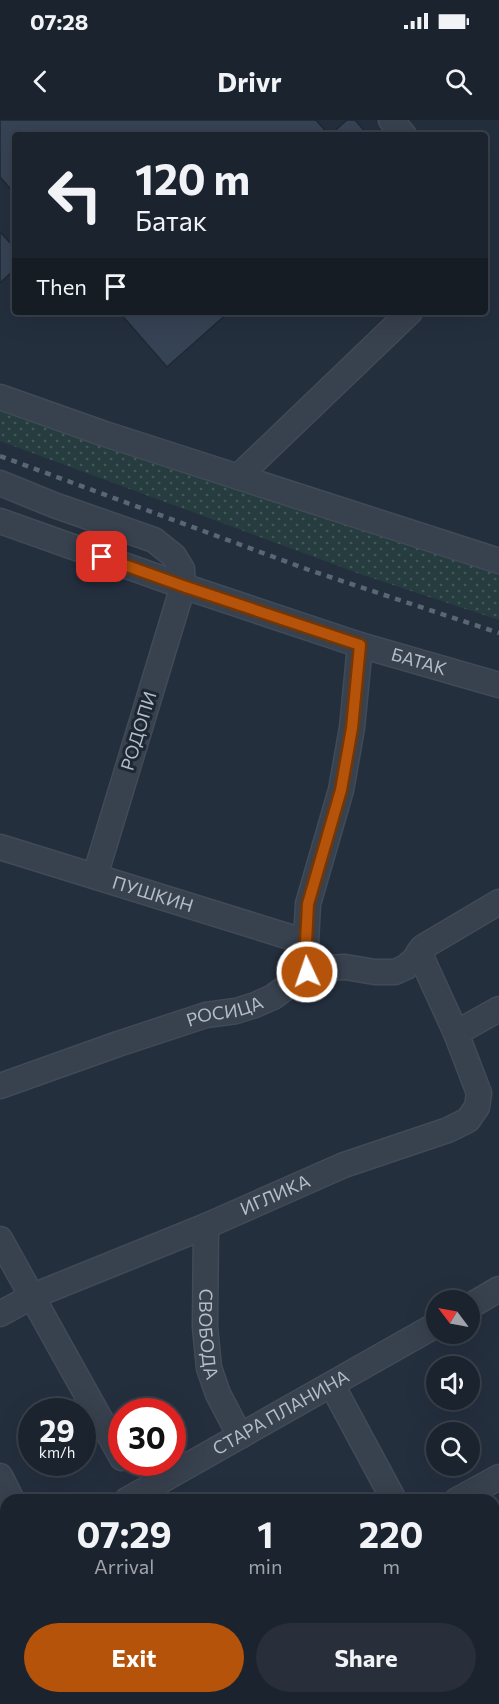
<!DOCTYPE html>
<meta charset="utf-8">
<style>
body{margin:0;font-family:Commissioner,sans-serif;background:#282f3a;color:#f1f3f6;height:100vh;display:flex;flex-direction:column;font-size:22px;white-space:nowrap}
*{box-sizing:border-box;margin:0}
p{font-size:20px;color:#a0a4aa}
.icon{flex:none;width:33px;height:33px;fill:none;stroke:currentColor;stroke-width:2;stroke-linecap:round;stroke-linejoin:round}
.map{position:relative;flex:1;overflow:hidden}
.details{position:absolute;left:0px;top:1374px;width:500px;height:210px;display:flex;flex-direction:column;background:#1b232e;border-radius:18px 18px 0 0;box-shadow:0 6px 24px #0002,0 0 0 2px #39404a}
.details>*{flex:none}
.hud{position:absolute;left:12px;top:12px;width:476px;height:183px;border-radius:6px;box-shadow:0 6px 24px #0002,0 0 0 2px #39404a;background:#1b232e;color:#f1f3f6;overflow:hidden}
.needle{width:39px;rotate:302deg}
.buttons{position:absolute;left:426px;top:1170px;display:grid;gap:12px}
.buttons a{display:grid;place-items:center;width:54px;height:54px;border-radius:50%;background:#1b232e;box-shadow:0 6px 24px #0002,0 0 0 2px #39404a;font-size:30px}
.speed{position:absolute;left:18px;top:1278px;display:flex;gap:12px;font-size:30px;font-weight:700;text-align:center}
.speed>*{display:grid;place-content:center;width:78px;height:78px;border-radius:50%;background:#1b232e;box-shadow:0 6px 24px #0002,0 0 0 2px #39404a;line-height:1}
.speed small{font-size:15px;font-weight:400}
.speed .limit{border:9px solid #d22;background:#fff;color:#111}
.pin{position:absolute;display:grid;place-items:center;width:51px;height:51px;color:#fff;margin:-26px;border-radius:12px;box-shadow:0 3px 9px #0006}
.me{position:absolute;width:66px;margin:-33px;rotate:357deg;stroke-linejoin:round;filter:drop-shadow(0 0 4px #0008)}
.turn{display:flex;align-items:center;gap:21px;height:126px;padding:0 24px;font-size:27px}
.turn .icon{width:78px;height:78px;stroke-width:2.5}
.turn b{display:block;font-size:42px;line-height:51px}
.then{display:flex;align-items:center;height:57px;padding:0 24px;background:#0003;gap:12px;font-size:22px}
.eta{display:flex;justify-content:space-evenly;align-items:center;height:102px;text-align:center}
.eta b{font-size:36px;font-weight:700;line-height:42px}
.cta{display:flex;gap:12px;margin-top:auto;padding:12px 24px}
.cta a{flex:1;height:69px;border-radius:36px;background:#b45309;color:#fff;font-size:24px;font-weight:700;line-height:69px;text-align:center}
.cta a+a{background:#282f3a;color:#f1f3f6}
.status{display:flex;justify-content:space-between;align-items:center;height:42px;padding:0 30px;background:#1b232e;direction:ltr}
.status svg{height:16px;fill:currentColor}
header{display:flex;justify-content:space-between;align-items:center;height:78px;padding:0 24px;background:#1b232e;font-size:27px;font-weight:700}
.map>svg:first-child{display:block}
.grass{fill:url(#grass-dots)}
.building{fill:#364354;stroke:#1f2835;stroke-width:1.5}
.lines{fill:none;stroke-linecap:round;stroke-linejoin:round}
.minor-casing{stroke:#414a57;stroke-width:27}
.minor{stroke:#38414e;stroke-width:24}
.rail{stroke:#5a6575;stroke-width:4.5;stroke-dasharray:6 6;stroke-linecap:butt}
.route-casing{stroke:#753606;stroke-width:15}
.route{stroke:#b45309;stroke-width:10}
.labels{text-anchor:middle;stroke-width:6;stroke-linejoin:round;paint-order:stroke}
.street-label{font-size:18px;fill:#b4bcc9;stroke:#1d2633}
</style>
<div class="status"><b>07:28</b><svg viewBox="0 0 49 12"><path d="M0 12V9h3v3zM5 12V6h3v6zM10 12V3h3v9zM15 12V0h3v12zM26 1h20v11H26zM47 4h2v5h-2z"/></svg></div>
<header><svg class="icon" aria-label="back" viewBox="0 0 24 24"><path d="M15 5l-7 7 7 7"/></svg>Drivr<svg class="icon" aria-label="search" viewBox="0 0 24 24"><circle cx="10" cy="10" r="6"/><path d="M15 15l6 6"/></svg></header>
<div class="map">
<svg width="499" height="1584" viewBox="0 0 499 1584">
<defs>
<pattern id="grass-dots" width="8" height="8" patternUnits="userSpaceOnUse" patternTransform="scale(1.5)"><rect width="8" height="8" fill="#263c3f"/><path d="M2 2h.1M6 6h.1" fill="none" stroke="#435659" stroke-width="1.8" stroke-linecap="round"/></pattern>
</defs>
<rect width="100%" height="100%" fill="#242f3e"/>
<path class="grass" d="M0,277L499,441V500L363,455L0,321Z"/>
<g class="building">
<path d="M0,0H316L329,15H15V74L0,57Z"/>
<path d="M347,0H355L368,15H330Z"/>
<path d="M0,112L15,128V149L0,163Z"/>
<path d="M119,192H229L167,247Z"/>
</g>
<g class="lines">
<g class="minor-casing">
<g id="minor">
<path d="M391,0L404,15"/>
<path d="M0,277L102,313L499,441"/>
<path d="M238,357L410,192"/>
<path d="M0,363L54,385L154,420L174,436L182,449L183,466L95,756"/>
<path id="s1" d="M0,401L183,466L360,525L499,565"/>
<path id="s2" d="M0,727L306,822"/>
<path d="M419,832L456,913L499,889"/>
<path d="M307,852L306,822L308,784L341,670L352,608L360,525"/>
<path id="s3" d="M0,966L118,924L206,895L236,891L255,885L273,877L307,852L324,848L345,847L375,852H395L406,847L414,840L423,827L499,782"/>
<path id="s4" d="M206,1106L205,1207L209,1248L218,1274L240,1316"/>
<path d="M0,1119L122,1338"/>
<path d="M470,1186L499,1169"/>
<path id="s5" d="M0,1194L33,1176L206,1106L344,1045L448,1010L468,1000L477,987L479,973L456,913"/>
<path d="M332,1265L394,1380"/>
<path d="M0,1356L12,1380"/>
<path id="s6" d="M127,1380L436,1205"/>
<path d="M457,1380L499,1357"/>
<path d="M0,1450L6,1447"/>
<path d="M494,1572L499,1583"/>
<path d="M121,1578L125,1584"/>
<path d="M252,1578L256,1584"/>
<path d="M88,1584L99,1578"/>
</g>
</g>
<use href="#minor" class="minor"/>
<path class="rail" d="M0,336L309,450L499,513"/>
</g>
<g class="lines">
<g class="route-casing">
<path id="route" d="M102,437L183,466L360,525L352,608L341,670L308,784L306,822L307,852"/>
</g>
<use href="#route" class="route"/>
</g>
<g class="labels">
<g class="street-label">
<text dy="6" stroke="none"><textPath href="#s1" startOffset="442">БАТАК</textPath></text>
<text transform="translate(139 611) rotate(-73)" y="6">РОДОПИ</text>
<text dy="6" stroke="none"><textPath href="#s2" startOffset="160">ПУШКИН</textPath></text>
<text dy="6" stroke="none"><textPath href="#s3" startOffset="237">РОСИЦА</textPath></text>
<text dy="6" stroke="none"><textPath href="#s5" startOffset="300">ИГЛИКА</textPath></text>
<text dy="6" stroke="none"><textPath href="#s4" startOffset="108">СВОБОДА</textPath></text>
<text dy="6" stroke="none"><textPath href="#s6" startOffset="177">СТАРА ПЛАНИНА</textPath></text>
</g>
</g>
</svg>
<div class="buttons">
<a><svg class="needle" viewBox="-14 -14 28 28"><path d="M0-13l5 13h-10z" fill="#e53935"/><path d="M0 13l5-13h-10z" fill="#a0a4aa"/></svg></a>
<a><svg class="icon" aria-label="sound" viewBox="0 0 24 24"><path d="M4 9h4l5-4v14l-5-4H4zM17 9q2 3 0 6"/></svg></a>
<a><svg class="icon" aria-label="search" viewBox="0 0 24 24"><circle cx="10" cy="10" r="6"/><path d="M15 15l6 6"/></svg></a>
</div>
<div class="speed"><div>29<small>km/h</small></div><div class="limit">30</div></div>
<div class="pin" style="left:102px;top:437px;background:#d93025"><svg class="icon" aria-label="arrive" viewBox="0 0 24 24"><path d="M6 21V4h12l-3 4 3 4H6"/></svg></div>
<svg class="me" style="left:307px;top:852px" viewBox="-20 -20 40 40"><circle r="17" fill="#b45309" stroke="#fff" stroke-width="3"/><path d="M0-11L8 9 0 5-8 9z" fill="#fff"/></svg>
<div class="hud">
<div class="turn"><svg class="icon" aria-label="left" viewBox="0 0 24 24"><path d="M17 20v-9H6M10 6l-5 5 5 5"/></svg><div><b>120 m</b>Батак</div></div>
<div class="then">Then<svg class="icon" aria-label="arrive" viewBox="0 0 24 24"><path d="M6 21V4h12l-3 4 3 4H6"/></svg></div>
</div>
<section class="details">
<div class="eta">
<div><b>07:29</b><p>Arrival</p></div>
<div><b>1</b><p>min</p></div>
<div><b>220</b><p>m</p></div>
</div>
<div class="cta"><a>Exit</a><a>Share</a></div>
</section>
</div>
